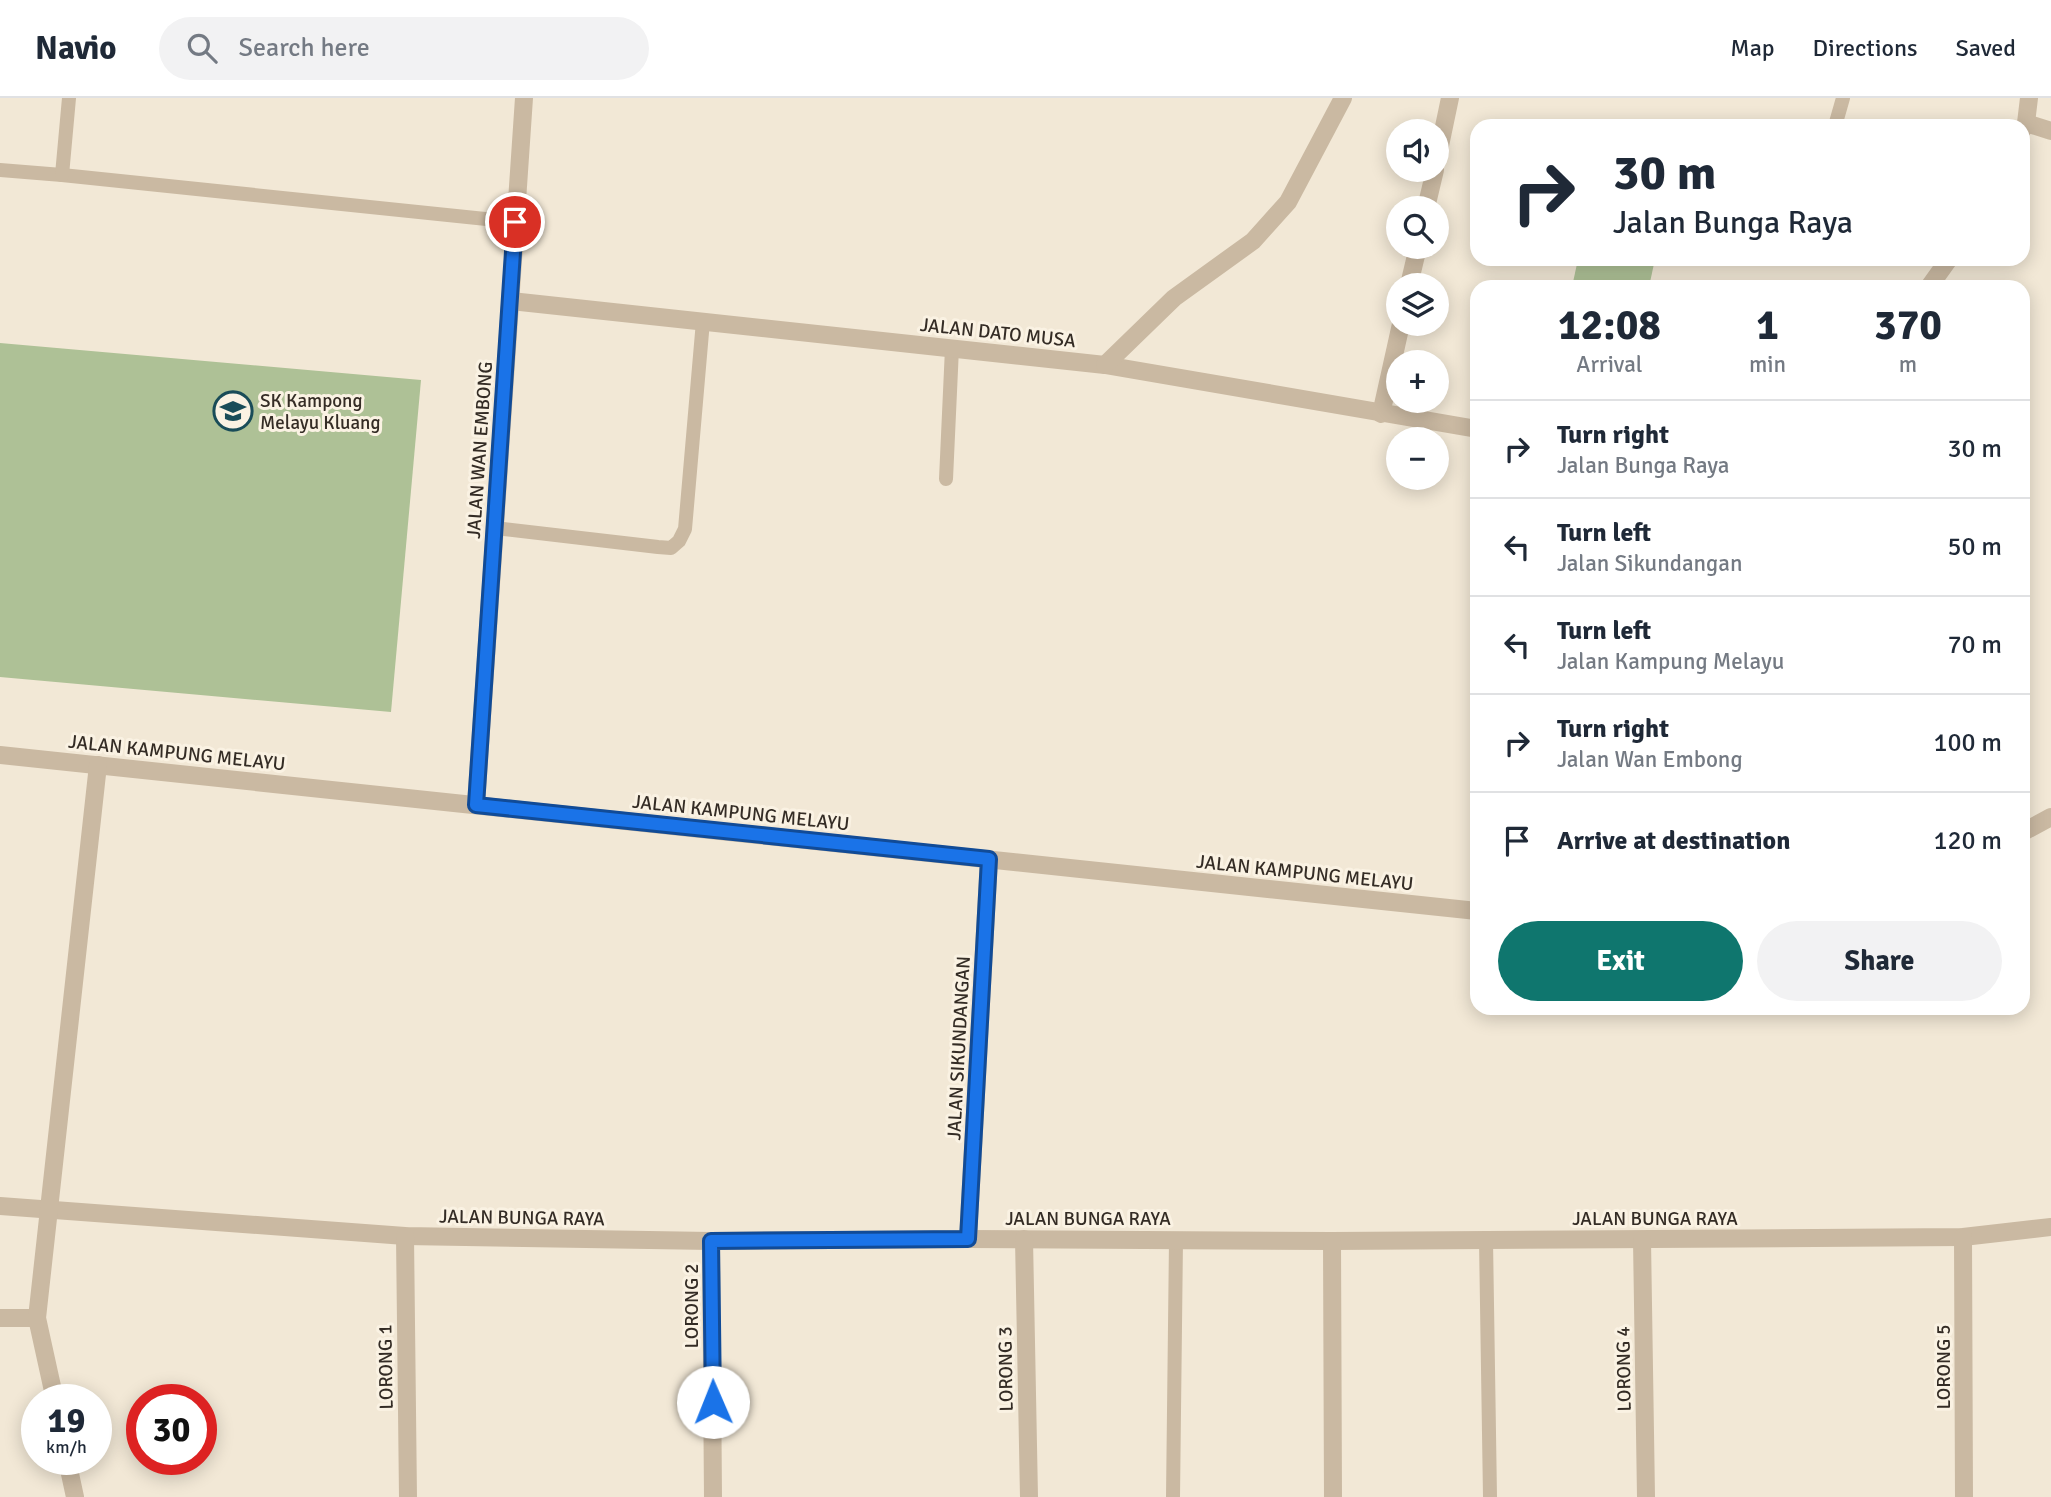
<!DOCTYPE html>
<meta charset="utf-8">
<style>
body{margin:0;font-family:Signika,sans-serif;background:#f2f2f3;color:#1f2937;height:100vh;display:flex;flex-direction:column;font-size:26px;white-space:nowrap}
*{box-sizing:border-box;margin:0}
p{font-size:23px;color:#747a83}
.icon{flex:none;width:38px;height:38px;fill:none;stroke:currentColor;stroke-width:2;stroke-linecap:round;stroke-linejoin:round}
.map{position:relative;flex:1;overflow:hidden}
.sheet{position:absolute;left:1470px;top:182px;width:560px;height:735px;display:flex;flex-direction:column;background:#fff;border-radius:21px;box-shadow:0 4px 18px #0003}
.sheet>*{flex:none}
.hud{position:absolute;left:1470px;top:21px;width:560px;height:147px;border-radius:21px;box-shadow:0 4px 18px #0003;background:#fff;color:#1f2937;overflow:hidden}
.fabs{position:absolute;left:1386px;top:21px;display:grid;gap:14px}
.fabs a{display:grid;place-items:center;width:63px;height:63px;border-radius:50%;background:#fff;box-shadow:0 4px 18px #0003;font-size:35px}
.speed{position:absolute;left:21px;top:1286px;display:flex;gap:14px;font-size:35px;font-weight:700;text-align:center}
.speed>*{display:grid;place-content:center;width:91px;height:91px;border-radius:50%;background:#fff;box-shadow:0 4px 18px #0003;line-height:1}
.speed small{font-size:18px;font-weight:400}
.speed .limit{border:10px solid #d22;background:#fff;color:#111}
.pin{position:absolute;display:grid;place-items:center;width:60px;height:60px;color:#fff;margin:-30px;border:4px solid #fff;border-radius:50%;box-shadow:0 2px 7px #0007}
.me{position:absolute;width:77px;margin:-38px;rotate:359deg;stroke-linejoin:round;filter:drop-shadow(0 0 5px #0008)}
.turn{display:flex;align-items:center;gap:24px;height:147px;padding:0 28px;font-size:32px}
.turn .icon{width:91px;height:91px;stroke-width:2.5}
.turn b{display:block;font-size:49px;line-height:60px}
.eta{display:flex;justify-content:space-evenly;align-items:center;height:119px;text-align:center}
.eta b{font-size:42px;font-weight:700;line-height:49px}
.primary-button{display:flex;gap:14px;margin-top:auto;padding:14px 28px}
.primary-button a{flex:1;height:80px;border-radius:42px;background:#0f766e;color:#fff;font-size:28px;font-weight:700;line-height:80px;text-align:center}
.primary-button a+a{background:#f2f2f3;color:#1f2937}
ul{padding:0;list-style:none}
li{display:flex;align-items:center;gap:21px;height:98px;padding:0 28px;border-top:2px solid #e0e1e3}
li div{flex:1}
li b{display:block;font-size:26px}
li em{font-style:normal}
header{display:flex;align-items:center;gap:42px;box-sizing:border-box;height:98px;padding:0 35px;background:#fff;border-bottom:2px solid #e0e1e3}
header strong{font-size:33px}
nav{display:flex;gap:38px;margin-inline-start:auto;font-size:24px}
.search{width:490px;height:63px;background:#f2f2f3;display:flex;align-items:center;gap:18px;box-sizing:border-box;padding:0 24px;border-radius:38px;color:#747a83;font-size:26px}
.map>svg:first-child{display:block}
.green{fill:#aec196}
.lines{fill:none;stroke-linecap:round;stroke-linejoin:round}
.service{stroke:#cab9a2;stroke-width:14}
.minor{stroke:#cab9a2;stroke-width:18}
.route-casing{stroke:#114b97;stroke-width:18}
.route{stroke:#1a73e8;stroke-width:12}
.labels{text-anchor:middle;stroke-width:6;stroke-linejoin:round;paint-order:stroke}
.street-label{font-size:19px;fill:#342c25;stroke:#faf2e3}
.poi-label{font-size:19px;fill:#342c25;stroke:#faf2e3;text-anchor:start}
</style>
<header>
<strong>Navio</strong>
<div class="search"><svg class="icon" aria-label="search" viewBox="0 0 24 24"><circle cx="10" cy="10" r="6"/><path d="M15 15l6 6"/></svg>Search here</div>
<nav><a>Map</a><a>Directions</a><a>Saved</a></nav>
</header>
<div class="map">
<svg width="2051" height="1399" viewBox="0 0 2051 1399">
<rect width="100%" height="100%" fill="#f2e8d6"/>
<g class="green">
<path d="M1578,161H1655L1649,189H1572Z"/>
<path d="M0,245L421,282L391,614L0,579Z"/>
</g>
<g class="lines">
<g class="service">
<path d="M1835,28L1843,0"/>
<path d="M0,72L62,77L515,124"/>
<path d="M62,77L69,0"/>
<path d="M946,381L952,250"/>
<path d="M495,430L658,449L671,450L679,443L685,431L703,223"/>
<path d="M1486,1142L1490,1399"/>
<path d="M1173,1399L1176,1142"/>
</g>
<g class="minor">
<path d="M2026,25L2051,33"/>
<path d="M2023,31L2026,25L2029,0"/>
<path d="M1437,62L1450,0"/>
<path d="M1426,110L1435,72"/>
<path d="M1409,187L1418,149"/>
<path d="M1929,189L1949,161"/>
<path d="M511,203L1105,267L1477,331"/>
<path d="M1105,267L1174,200L1253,143L1288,104L1343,0"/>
<path d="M1381,316L1401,226"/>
<path d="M0,657L1477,813"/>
<path d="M476,707L524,0"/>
<path d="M2023,734L2051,719"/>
<path d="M0,1108L405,1138L711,1143L968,1141L1332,1143L1963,1139L2051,1129"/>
<path d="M405,1138L408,1399"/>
<path d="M1963,1139L1964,1399"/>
<path d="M968,1141L989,761"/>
<path d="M1024,1141L1029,1399"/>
<path d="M1642,1142L1646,1399"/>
<path d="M711,1143L713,1399"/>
<path d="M1332,1143L1333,1399"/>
<path d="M0,1220H37"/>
<path d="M55,1302L37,1220L98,667"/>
<path d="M67,1362L75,1399"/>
</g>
</g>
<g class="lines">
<g class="route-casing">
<path id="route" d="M515,124L476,707L989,761L968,1141L711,1143L713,1304"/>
</g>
<use href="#route" class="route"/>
</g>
<defs>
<g id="school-ring" transform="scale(2.0125)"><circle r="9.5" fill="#faf2e3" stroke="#194c58" stroke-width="1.5"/><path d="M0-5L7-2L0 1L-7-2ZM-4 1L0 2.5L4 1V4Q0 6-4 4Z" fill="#194c58"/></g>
</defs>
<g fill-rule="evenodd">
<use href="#school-ring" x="233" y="313"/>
</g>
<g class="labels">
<g class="street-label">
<text transform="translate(998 234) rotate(6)" y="7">JALAN DATO MUSA</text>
<text transform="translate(479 352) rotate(-86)" y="7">JALAN WAN EMBONG</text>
<text transform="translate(177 654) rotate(6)" y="7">JALAN KAMPUNG MELAYU</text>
<text transform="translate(741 714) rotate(6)" y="7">JALAN KAMPUNG MELAYU</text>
<text transform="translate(1305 774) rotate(6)" y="7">JALAN KAMPUNG MELAYU</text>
<text transform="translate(958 950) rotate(-87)" y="7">JALAN SIKUNDANGAN</text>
<text transform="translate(522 1119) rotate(1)" y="7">JALAN BUNGA RAYA</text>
<text x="1088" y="1127">JALAN BUNGA RAYA</text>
<text x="1655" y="1127">JALAN BUNGA RAYA</text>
<text transform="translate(691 1208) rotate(-90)" y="7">LORONG 2</text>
<text transform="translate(385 1269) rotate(-91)" y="7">LORONG 1</text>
<text transform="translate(1943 1269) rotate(-90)" y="7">LORONG 5</text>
<text transform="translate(1005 1271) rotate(-91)" y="7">LORONG 3</text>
<text transform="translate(1623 1271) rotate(-91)" y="7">LORONG 4</text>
</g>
<g class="poi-label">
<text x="260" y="309">SK Kampong<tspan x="260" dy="22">Melayu Kluang</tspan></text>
</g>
</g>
</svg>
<div class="fabs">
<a><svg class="icon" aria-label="sound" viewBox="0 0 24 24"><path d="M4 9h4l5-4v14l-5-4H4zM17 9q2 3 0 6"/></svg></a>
<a><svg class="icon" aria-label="search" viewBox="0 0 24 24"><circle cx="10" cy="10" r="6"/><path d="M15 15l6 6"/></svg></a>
<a><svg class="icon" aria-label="layers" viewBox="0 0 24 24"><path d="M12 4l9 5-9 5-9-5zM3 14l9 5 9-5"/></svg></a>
<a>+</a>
<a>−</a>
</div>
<div class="speed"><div>19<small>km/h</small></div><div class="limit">30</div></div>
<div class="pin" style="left:515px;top:124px;background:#d93025"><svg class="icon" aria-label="arrive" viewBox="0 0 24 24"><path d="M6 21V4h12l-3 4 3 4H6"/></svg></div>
<svg class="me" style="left:713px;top:1304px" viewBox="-20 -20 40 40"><circle r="19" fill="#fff"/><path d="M0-13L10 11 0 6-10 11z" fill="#1a73e8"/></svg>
<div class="hud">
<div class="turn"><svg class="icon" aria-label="right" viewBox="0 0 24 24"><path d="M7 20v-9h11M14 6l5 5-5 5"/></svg><div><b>30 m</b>Jalan Bunga Raya</div></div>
</div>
<section class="sheet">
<div class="eta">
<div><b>12:08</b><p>Arrival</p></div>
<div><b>1</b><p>min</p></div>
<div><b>370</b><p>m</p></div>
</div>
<ul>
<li><svg class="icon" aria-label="right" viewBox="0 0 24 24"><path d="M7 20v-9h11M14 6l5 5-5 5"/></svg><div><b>Turn right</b><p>Jalan Bunga Raya</p></div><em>30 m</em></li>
<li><svg class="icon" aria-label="left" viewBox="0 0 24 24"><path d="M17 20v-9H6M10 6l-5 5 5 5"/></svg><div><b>Turn left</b><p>Jalan Sikundangan</p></div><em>50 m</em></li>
<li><svg class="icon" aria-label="left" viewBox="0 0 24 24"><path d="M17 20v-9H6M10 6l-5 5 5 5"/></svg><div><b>Turn left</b><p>Jalan Kampung Melayu</p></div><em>70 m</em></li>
<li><svg class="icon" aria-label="right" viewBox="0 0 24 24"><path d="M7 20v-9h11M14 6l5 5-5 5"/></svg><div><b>Turn right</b><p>Jalan Wan Embong</p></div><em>100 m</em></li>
<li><svg class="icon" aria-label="arrive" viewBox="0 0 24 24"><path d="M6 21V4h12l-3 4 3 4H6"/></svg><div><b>Arrive at destination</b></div><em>120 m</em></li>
</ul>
<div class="primary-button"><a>Exit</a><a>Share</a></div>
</section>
</div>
